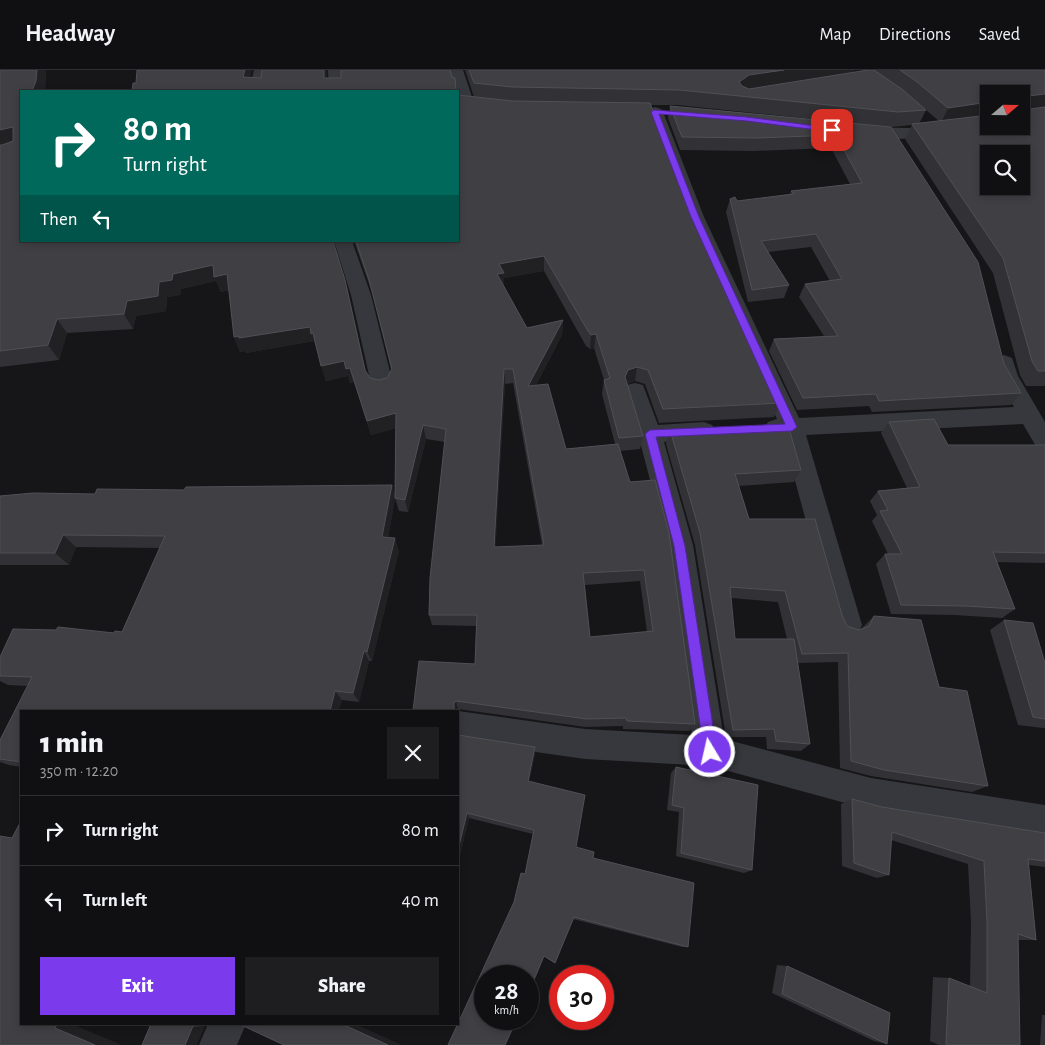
<!DOCTYPE html>
<meta charset="utf-8">
<style>
body{margin:0;font-family:"Alegreya Sans",sans-serif;background:#1e1e20;color:#f1f3f6;height:100vh;display:flex;flex-direction:column;font-size:19px;white-space:nowrap}
*{box-sizing:border-box;margin:0}
p{font-size:16px;color:#9c9d9f}
.icon{flex:none;width:28px;height:28px;fill:none;stroke:currentColor;stroke-width:2;stroke-linecap:round;stroke-linejoin:round}
.map{position:relative;flex:1;overflow:hidden}
.sheet{position:absolute;left:20px;top:640px;width:439px;height:315px;display:flex;flex-direction:column;background:#101012;border-radius:0px;box-shadow:0 2px 8px #0003,0 0 0 1px #303032}
.sheet>*{flex:none}
.banner{position:absolute;left:20px;top:20px;width:439px;height:152px;border-radius:0px;box-shadow:0 2px 8px #0003,0 0 0 1px #303032;background:#00695c;color:#fff;overflow:hidden}
.needle{width:32px;rotate:70deg}
.controls{position:absolute;left:980px;top:15px;display:grid;gap:10px}
.controls a{display:grid;place-items:center;width:50px;height:50px;border-radius:0px;background:#101012;box-shadow:0 2px 8px #0003,0 0 0 1px #303032;font-size:25px}
.speed{position:absolute;left:474px;top:895px;display:flex;gap:10px;font-size:25px;font-weight:700;text-align:center}
.speed>*{display:grid;place-content:center;width:65px;height:65px;border-radius:50%;background:#101012;box-shadow:0 2px 8px #0003,0 0 0 1px #303032;line-height:1}
.speed small{font-size:12px;font-weight:400}
.speed .limit{border:8px solid #d22;background:#fff;color:#111}
.pin{position:absolute;display:grid;place-items:center;width:42px;height:42px;color:#fff;margin:-21px;border-radius:10px;box-shadow:0 2px 8px #0006}
.me{position:absolute;width:55px;margin:-28px;rotate:351deg;stroke-linejoin:round;filter:drop-shadow(0 0 4px #0008)}
.turn{display:flex;align-items:center;gap:18px;height:105px;padding:0 20px;font-size:22px}
.turn .icon{width:65px;height:65px;stroke-width:2.5}
.turn b{display:block;font-size:35px;line-height:42px}
.then{display:flex;align-items:center;height:48px;padding:0 20px;background:#0003;gap:10px;font-size:19px}
.round{display:grid;place-items:center;flex:none;width:52px;height:52px;border-radius:0px;background:#1e1e20}
.headline{display:flex;align-items:center;justify-content:space-between;height:85px;padding:0 20px}
h1{font-size:30px;font-weight:800;line-height:38px}
.cta{display:flex;gap:10px;margin-top:auto;padding:10px 20px}
.cta a{flex:1;height:58px;border-radius:0px;background:#7c3aed;color:#fff;font-size:20px;font-weight:800;line-height:58px;text-align:center}
.cta a+a{background:#1e1e20;color:#f1f3f6}
ul{padding:0;list-style:none}
li{display:flex;align-items:center;gap:15px;height:70px;padding:0 20px;border-top:1px solid #303032}
li div{flex:1}
li b{display:block;font-size:19px}
li em{font-style:normal}
header{display:flex;align-items:center;gap:30px;box-sizing:border-box;height:70px;padding:0 25px;background:#101012;border-bottom:1px solid #303032}
header strong{font-size:24px}
nav{display:flex;gap:28px;margin-inline-start:auto;font-size:18px}
.map>svg:first-child{display:block}
.lines{fill:none;stroke-linecap:round;stroke-linejoin:round}
.minor{fill:#37383d;fill-rule:evenodd}
.wall{fill:#323236;fill-rule:evenodd}
.shaded-wall{fill:#212124}
.building{fill:#3f3f44;stroke:#4f5156;fill-rule:evenodd}
.route{fill:#7c3aed;stroke:#51269a}
</style>
<header>
<strong>Headway</strong>
<nav><a>Map</a><a>Directions</a><a>Saved</a></nav>
</header>
<div class="map">
<svg width="1045" height="975" viewBox="0 0 1045 975">
<rect width="100%" height="100%" fill="#161618"/>
<g class="lines">
<g class="minor">
<path d="M254,0H268L264,21H249Z"/>
<path d="M328,0H342L343,21H329Z"/>
<path d="M449,0H463L474,33L471,36H461L458,30V21H455Z"/>
<path d="M655,37L661,39L663,42L704,147L799,348L1014,337L996,306L993,293L996,288L1004,285L1012,288L1018,306L1045,352V381L1037,378L1023,354L806,365L862,555L858,564L848,568L838,564L834,555L783,366L768,364L764,358L768,352L777,349L686,147L647,42L649,39Z"/>
<path d="M989,47V56H991C954,64 891,75 854,65L852,62L854,59L860,57L909,58Z"/>
<path d="M334,171H352L371,225L393,314L390,320L382,322L374,320L371,314L351,225Z"/>
<path d="M635,313L643,315L658,355L704,352L712,355L716,361L712,367L704,370L664,372L693,475L724,669L871,708L1045,735V767L871,740L710,696L585,689L458,671V641L585,659L692,665L667,475L638,364L624,321L627,315Z"/>
<path d="M208,954H246L237,975H199Z"/>
</g>
</g>
<g class="wall">
<path d="M0,0H46L45,21H21V171L345,210L366,302L370,308L379,310L387,308L391,300L373,225L354,171H458L474,27L465,0H854L853,2L868,0H1045V316H1026L1020,305L993,203L905,69L912,55L891,57L677,35H651L688,133L781,333L774,347L659,353L645,314L635,311L627,314L643,366L640,379L620,381L695,654L690,661L623,659V656L585,657L458,639L456,641H413L475,594L476,556L432,555L429,545L445,372L426,369L408,442L399,441L395,428L388,468L399,481L372,591H369L359,632L342,630L21,641V697L9,695L0,692V670L28,616L8,615L0,611V587L122,562L160,478L76,477L69,495H0V426L95,424L184,420L392,415L395,427L396,358L371,365L354,312L350,313L348,306L326,311L314,271L246,283L245,281L240,282L234,267L229,220L221,222L216,211L181,219L180,225L167,227L166,241L136,246L133,259L67,263L59,290L0,297ZM989,24H1021L989,56ZM926,40L939,51L919,54ZM544,201L586,276L590,279L594,278L604,310L602,324L615,374L566,379L536,315L562,265L563,250L527,258L504,216V208ZM513,313L542,475L495,477L505,314ZM640,511L647,562L590,567L585,515Z"/>
<path d="M670,36L891,57L1004,294L1021,323L1011,335L872,342L869,336L797,340L769,281L774,269L824,266L799,227L805,214L830,211L811,177L768,182L789,215L784,228L748,232L726,142L730,129L737,131L790,124L791,121L850,114L831,78L754,81L680,80L668,48Z"/>
<path d="M889,352L948,375H1045V493L997,492L1015,539L1002,548L955,545L891,544L876,494L885,484H888L872,451L877,445L870,431L878,421L907,418L881,363Z"/>
<path d="M670,360L801,400L794,412L739,416L749,449L842,545L847,556L859,560L862,558L874,546L939,617L988,716L972,722L871,706L840,698L838,592L798,593L810,674L801,681L767,679L766,667H726L695,475L666,374ZM731,528L778,532L787,569H735Z"/>
<path d="M1004,550L1045,593V658H1043L1018,655L990,560Z"/>
<path d="M458,665L535,684L529,711L576,777L593,788L688,877H682L573,849L544,887L514,832L525,804L533,764L469,748L458,793Z"/>
<path d="M676,697L752,800L744,803L676,786L679,742L667,740L671,703Z"/>
<path d="M852,729L882,737L1045,763V797L1029,795L1036,870H1018L1020,975H939L930,971L933,907L949,908L970,916L971,853L968,794L891,770L889,805L877,808L842,796L841,734Z"/>
<path d="M777,895L787,896L887,974L874,971L772,923Z"/>
<path d="M1042,945H1045V975H1040Z"/>
</g>
<g class="shaded-wall">
<path d="M37,0H46L45,21H32Z"/>
<path d="M245,0H252L248,21L243,7Z"/>
<path d="M324,0H327L328,21L324,8Z"/>
<path d="M784,0H854L853,4L737,26L739,12L749,5Z"/>
<path d="M1045,24V37L1021,41L1028,26Z"/>
<path d="M989,32V46L941,53L948,38Z"/>
<path d="M13,57L21,71L0,78V60Z"/>
<path d="M544,186V201L504,208V218L497,204L499,194Z"/>
<path d="M213,195L227,204L234,219L221,222L216,211L181,219L180,225L167,227L166,241L136,246L133,259L124,244L127,231L173,204Z"/>
<path d="M345,210L349,225L369,315L365,300Z"/>
<path d="M57,249L67,263L59,290L48,275Z"/>
<path d="M563,250L562,265L528,330V316Z"/>
<path d="M310,257L313,263L316,278L314,271L246,283L245,281L240,282L234,267Z"/>
<path d="M596,264L594,278L590,279L591,265Z"/>
<path d="M344,291L350,298L354,312L350,313L348,306L326,311L321,296Z"/>
<path d="M637,297L635,311L625,314V307L628,300Z"/>
<path d="M504,299L505,314L495,489L494,477Z"/>
<path d="M396,343L400,357L371,365L367,351Z"/>
<path d="M423,355L426,369L408,442L405,430Z"/>
<path d="M392,415L395,428L386,479L382,467Z"/>
<path d="M63,465L76,477L69,495L55,483Z"/>
<path d="M395,468L399,481L372,591L367,582Z"/>
<path d="M364,581L369,591L359,632L353,623Z"/>
<path d="M335,621L342,630L339,641H330Z"/>
<path d="M456,631L458,639L456,641H454V633Z"/>
<path d="M535,677V684L527,717L528,711Z"/>
<path d="M467,743L469,748L458,793V780Z"/>
<path d="M57,954H75L74,955L122,975H95L55,958Z"/>
<path d="M206,954L197,975H185L193,956Z"/>
<path d="M342,954H355L402,975H388Z"/>
</g>
<g class="building">
<path d="M0,0H37L36,11L32,21H21V171H333L345,210L365,300L370,308L379,310L387,308L392,299L369,210L356,171H458V25L512,31L650,33L688,133L781,333L663,339L648,300L637,297L628,300L625,307L643,366L619,368L604,310L610,308L596,264L591,265L588,261L544,186L499,194L504,203L497,204L527,258L563,250L528,316L548,314L566,379L618,374L630,412L655,410L669,463L695,654L627,651L626,648L587,649L456,631L454,633V641H413L419,591L475,594L477,545H429L430,508L446,359L423,355L405,430L395,428L396,343L367,351L350,298L346,299L344,291L321,296L313,263L311,264L310,257L239,268V266L234,267L227,204L214,207L213,195L173,204L172,210L159,212L158,226L127,231L124,244L57,249L48,275L0,281V75H2L13,71V57L0,60ZM504,299H513L544,475L494,477ZM644,500L653,561L590,567L583,503Z"/>
<path d="M137,0H245L243,7L261,8L262,0H324V8H341V0H450L452,7L455,8L456,21H132L133,13H136Z"/>
<path d="M469,0H784L749,5L739,12L742,16L749,19L868,0H874L903,20L926,40L898,42L680,20L512,17L474,13Z"/>
<path d="M900,0H1045V24L1028,26V37L1030,39L1045,37V301H1038L1032,291L1003,188L912,54L989,45V56H1021V24H989V32L948,38L916,11ZM989,84H1021V116H989Z"/>
<path d="M670,36L891,57L978,192L1004,294L1021,323L879,331L876,324L803,328L774,269L838,266L805,214L842,209L816,164L761,171L789,215L752,220L730,129L735,127L737,131L794,124L791,121L862,113L836,65L757,68L682,67Z"/>
<path d="M934,349L948,375H1045V483L993,482L1015,539L966,536L901,535L885,484H902L880,441L888,440L878,421L920,417L889,352Z"/>
<path d="M788,355L801,400L735,404L749,449H815L842,545L847,556L859,560L869,556L874,546L921,550L939,617L967,621L988,716L884,700L851,691L848,583L802,584L785,521L730,517L735,569H794L810,674L776,671L774,659L733,660L700,463L670,360Z"/>
<path d="M392,415L382,467L395,468L367,582L364,581L353,623L335,621L330,641H21V692L0,689V670L32,607L0,606V587L13,559L56,560L58,557L114,563L115,561L122,562L165,466L63,465L55,483H0V426L33,423L95,424L97,419L184,420L186,417Z"/>
<path d="M1004,550L1033,553L1045,593V649L1033,647Z"/>
<path d="M458,665L535,677L528,711L585,725L576,777L594,782L593,788L694,813L688,877L574,847L555,893L544,886L528,924V906H485V949H517L505,975H448L514,832L521,803L525,804L534,760L467,743L458,780Z"/>
<path d="M676,697L758,715L752,800L681,783L684,738L672,735Z"/>
<path d="M852,729L882,737L1045,763V791L1028,789L1036,870L1018,864L1020,975H948L946,974L949,908L987,923V852L984,791L892,762L889,805L854,793Z"/>
<path d="M21,751V954H57L55,958L95,975H0V766L12,768Z"/>
<path d="M787,896L890,943L887,974L782,924Z"/>
<path d="M151,954H212V955L193,956L185,975H142Z"/>
<path d="M239,954H342L388,975H284Z"/>
</g>
<path class="route" d="M654,40L747,47L832,58L836,60L832,62L747,51L659,44L699,147L797,357L792,361L656,367L685,476L717,682L715,686L710,688L706,686L704,682L674,476L645,364L650,360L785,354L691,147L651,42Z"/>
</svg>
<div class="controls">
<a><svg class="needle" viewBox="-14 -14 28 28"><path d="M0-13l5 13h-10z" fill="#e53935"/><path d="M0 13l5-13h-10z" fill="#9c9d9f"/></svg></a>
<a><svg class="icon" aria-label="search" viewBox="0 0 24 24"><circle cx="10" cy="10" r="6"/><path d="M15 15l6 6"/></svg></a>
</div>
<div class="speed"><div>28<small>km/h</small></div><div class="limit">30</div></div>
<div class="pin" style="left:832px;top:60px;background:#d93025"><svg class="icon" aria-label="arrive" viewBox="0 0 24 24"><path d="M6 21V4h12l-3 4 3 4H6"/></svg></div>
<svg class="me" style="left:710px;top:682px" viewBox="-20 -20 40 40"><circle r="17" fill="#7c3aed" stroke="#fff" stroke-width="3"/><path d="M0-11L8 9 0 5-8 9z" fill="#fff"/></svg>
<div class="banner">
<div class="turn"><svg class="icon" aria-label="right" viewBox="0 0 24 24"><path d="M7 20v-9h11M14 6l5 5-5 5"/></svg><div><b>80 m</b>Turn right</div></div>
<div class="then">Then<svg class="icon" aria-label="left" viewBox="0 0 24 24"><path d="M17 20v-9H6M10 6l-5 5 5 5"/></svg></div>
</div>
<section class="sheet">
<div class="headline"><div><h1>1 min</h1><p>350 m · 12:20</p></div><a class="round"><svg class="icon" aria-label="close" viewBox="0 0 24 24"><path d="M6 6l12 12M18 6L6 18"/></svg></a></div>
<ul>
<li><svg class="icon" aria-label="right" viewBox="0 0 24 24"><path d="M7 20v-9h11M14 6l5 5-5 5"/></svg><div><b>Turn right</b></div><em>80 m</em></li>
<li><svg class="icon" aria-label="left" viewBox="0 0 24 24"><path d="M17 20v-9H6M10 6l-5 5 5 5"/></svg><div><b>Turn left</b></div><em>40 m</em></li>
</ul>
<div class="cta"><a>Exit</a><a>Share</a></div>
</section>
</div>
